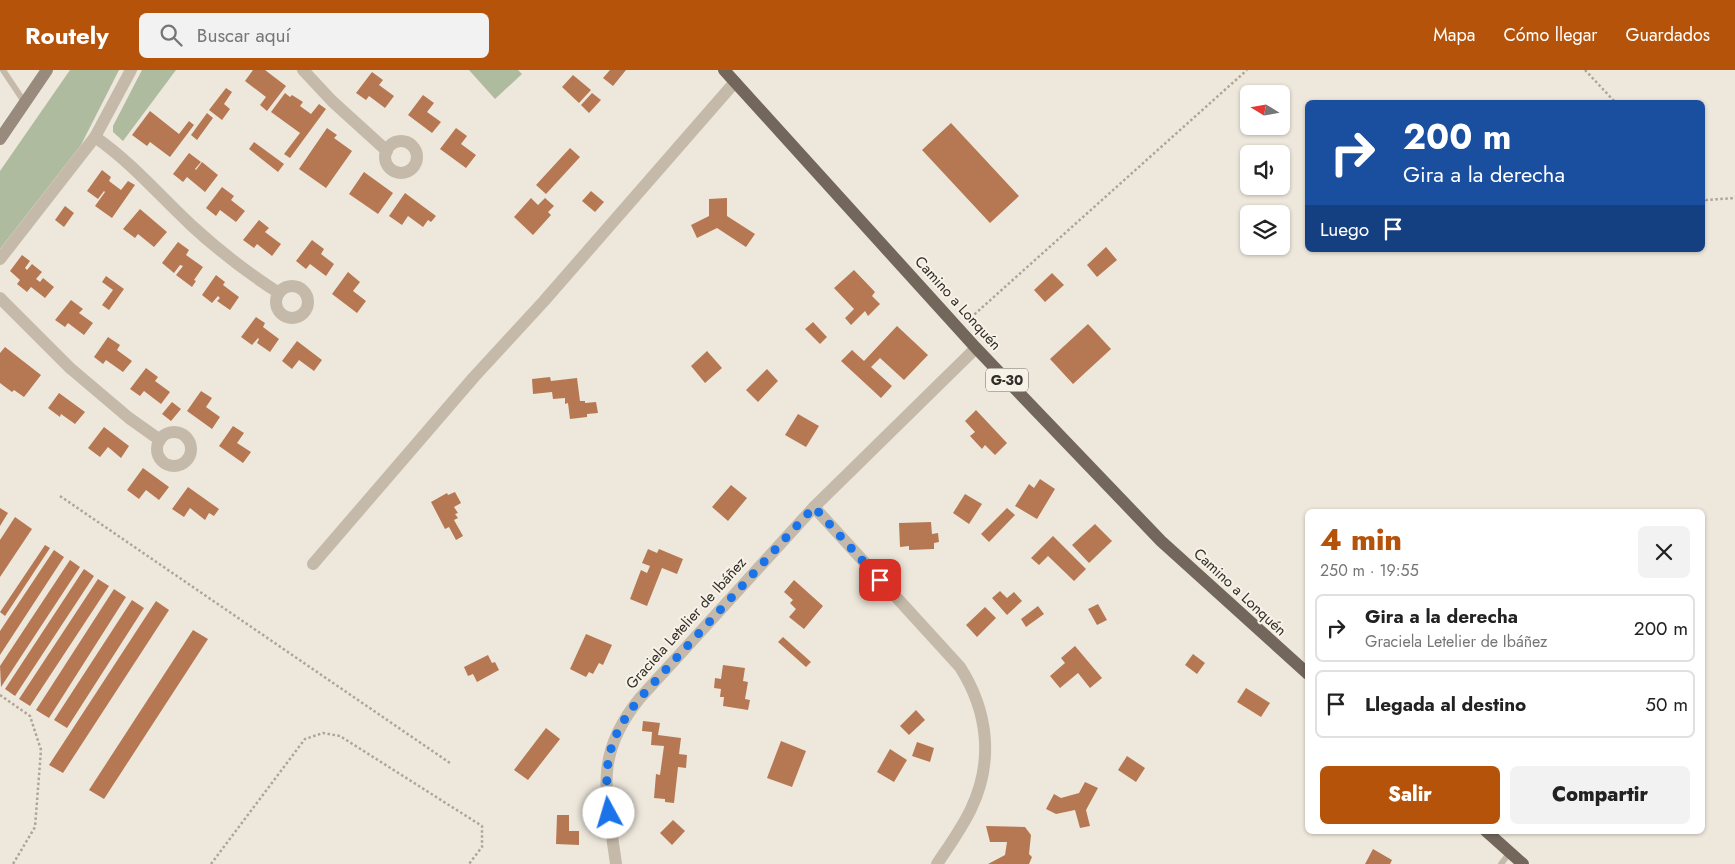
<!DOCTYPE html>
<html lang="es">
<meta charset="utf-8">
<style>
body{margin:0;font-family:Jost,sans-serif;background:#f2f2f2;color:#222;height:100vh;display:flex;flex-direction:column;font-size:19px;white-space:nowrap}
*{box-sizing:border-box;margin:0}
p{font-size:16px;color:#767676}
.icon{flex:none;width:28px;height:28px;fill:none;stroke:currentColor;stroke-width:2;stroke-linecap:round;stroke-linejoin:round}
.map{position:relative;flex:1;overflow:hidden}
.side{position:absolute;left:1305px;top:439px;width:400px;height:325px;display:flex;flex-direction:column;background:#fff;border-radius:8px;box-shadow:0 1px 4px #0004}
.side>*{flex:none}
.top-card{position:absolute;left:1305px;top:30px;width:400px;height:152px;border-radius:8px;box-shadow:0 1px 4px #0004;background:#1a4fa0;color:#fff;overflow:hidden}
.needle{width:32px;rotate:281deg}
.buttons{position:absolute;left:1240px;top:15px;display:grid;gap:10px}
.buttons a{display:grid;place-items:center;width:50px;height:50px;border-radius:8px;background:#fff;box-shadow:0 1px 4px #0004;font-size:25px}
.pin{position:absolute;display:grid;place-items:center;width:42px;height:42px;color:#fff;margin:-21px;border-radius:10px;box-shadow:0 2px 8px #0006}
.me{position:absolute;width:55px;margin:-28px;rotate:354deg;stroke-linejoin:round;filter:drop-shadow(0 0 4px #0008)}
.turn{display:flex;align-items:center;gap:18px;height:105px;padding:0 15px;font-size:22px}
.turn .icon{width:65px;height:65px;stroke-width:2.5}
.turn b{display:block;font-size:35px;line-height:42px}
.then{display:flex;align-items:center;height:48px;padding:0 15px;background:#0003;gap:10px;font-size:19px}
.round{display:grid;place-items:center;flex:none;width:52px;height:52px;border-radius:8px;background:#f2f2f2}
.summary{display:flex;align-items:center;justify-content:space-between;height:85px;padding:0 15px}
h1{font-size:30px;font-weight:800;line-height:38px;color:#b45309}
.action{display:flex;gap:10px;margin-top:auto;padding:10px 15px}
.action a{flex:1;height:58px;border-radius:8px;background:#b45309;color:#fff;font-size:20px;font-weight:800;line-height:58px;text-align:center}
.action a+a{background:#f2f2f2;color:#222}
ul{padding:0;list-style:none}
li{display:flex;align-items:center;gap:15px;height:68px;margin:0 10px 8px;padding:0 5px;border:2px solid #e0e0e0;border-radius:8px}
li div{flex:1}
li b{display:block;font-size:19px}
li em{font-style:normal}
header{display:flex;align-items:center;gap:30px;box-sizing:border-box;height:70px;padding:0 25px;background:#b45309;color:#fff}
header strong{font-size:24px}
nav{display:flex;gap:28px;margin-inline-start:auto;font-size:18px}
.search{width:350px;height:45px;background:#f2f2f2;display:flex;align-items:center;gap:12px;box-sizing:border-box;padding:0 18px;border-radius:8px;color:#767676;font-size:19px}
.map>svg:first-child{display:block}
.green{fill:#aebb9e}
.building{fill:#b67853}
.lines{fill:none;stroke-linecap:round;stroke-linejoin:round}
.path{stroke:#b0a494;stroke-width:2.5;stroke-dasharray:2.5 2.5;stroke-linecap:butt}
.lane{stroke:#c5baaa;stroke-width:6}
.street{stroke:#c5baaa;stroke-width:12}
.secondary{stroke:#988a7c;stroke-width:12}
.primary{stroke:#73675c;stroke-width:12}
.route{stroke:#1a73e8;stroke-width:9;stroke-dasharray:0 16.2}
.labels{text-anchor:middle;stroke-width:4;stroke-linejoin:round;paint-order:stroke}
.shield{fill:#f7f2e8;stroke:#6e6862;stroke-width:1}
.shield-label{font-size:14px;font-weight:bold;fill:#332d28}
.street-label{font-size:15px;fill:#332d28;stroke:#f7f2e8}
</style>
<header>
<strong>Routely</strong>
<div class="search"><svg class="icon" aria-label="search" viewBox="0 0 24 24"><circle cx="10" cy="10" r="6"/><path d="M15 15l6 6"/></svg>Buscar aquí</div>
<nav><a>Mapa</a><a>Cómo llegar</a><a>Guardados</a></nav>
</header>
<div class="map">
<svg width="1735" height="794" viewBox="0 0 1735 794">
<rect width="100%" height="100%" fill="#eee8dc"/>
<g class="green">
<path d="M70,0H119L81,75L0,179V101Z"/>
<path d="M142,0H176L123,71L113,62V56Z"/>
<path d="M469,0H518L522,4L495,29Z"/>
</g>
<g class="building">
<path d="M253,0H265L286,16L267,41L260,35L266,27L245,11Z"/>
<path d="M610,0H626L613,16L603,8Z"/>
<path d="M372,2L383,10L379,15L394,26L385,38L369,26L366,30L356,23Z"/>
<path d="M573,5L591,20L579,33L562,17Z"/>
<path d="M226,18L232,22L224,34L230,39L222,50L209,40Z"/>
<path d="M285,23L290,27L292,25L303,32L300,36L311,44L319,34L326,39L290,88L284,84L300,63L271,42Z"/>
<path d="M592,23L601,30L589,43L581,35Z"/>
<path d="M423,25L434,33L427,42L441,52L432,63L408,45Z"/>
<path d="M150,41L179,64L189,51L194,55L170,87L150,72L147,76L132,65Z"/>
<path d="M207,43L213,48L197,70L191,65Z"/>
<path d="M951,53L1019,126L990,153L922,80Z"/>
<path d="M327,58L337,65L334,68L352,81L326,118L299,99Z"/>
<path d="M456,58L467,66L461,74L476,85L466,98L440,79Z"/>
<path d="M254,72L284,94L278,102L249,79Z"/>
<path d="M570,78L580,87L546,124L536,115Z"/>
<path d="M189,83L201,92L195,99L196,100L202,92L218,105L205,122L187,107L183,112L173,104Z"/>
<path d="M102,100L111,107L109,111L121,120L128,111L135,115L112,148L95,136L105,122L104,121L98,129L87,121Z"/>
<path d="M364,102L393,123L378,144L349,124Z"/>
<path d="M222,117L234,126L231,130L245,141L236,152L220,140L216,146L206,138Z"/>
<path d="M591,121L604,132L595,142L582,131Z"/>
<path d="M405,123L436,146L431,152L428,150L423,157L408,146L402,155L389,146Z"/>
<path d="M531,128L538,135L545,128L554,136L548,142L551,145L533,165L514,147Z"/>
<path d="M727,128V146L755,164L746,177L717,158L697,168L691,155L709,146V129Z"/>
<path d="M65,136L74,143L64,157L55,150Z"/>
<path d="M140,139L167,162L154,177L138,164L135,168L123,159Z"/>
<path d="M259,150L269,158L265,162L281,174L272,186L257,174L254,178L243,170Z"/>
<path d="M312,170L324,179L321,184L334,194L326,206L310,194L306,199L296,191Z"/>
<path d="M178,172L189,180L186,185L203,197L194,210L196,211L192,217L176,205L183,196L180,195L174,203L162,193Z"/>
<path d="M1106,177L1117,190L1097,207L1087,195Z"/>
<path d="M22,185L30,191L25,198L27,200L32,194L42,202L36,209L40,212L43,208L54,217L45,228L31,217L27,222L17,214L20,210L10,201Z"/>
<path d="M854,200L875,222L872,226L880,234L868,246L865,241L851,255L845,248L854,239L834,218Z"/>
<path d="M348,202L360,212L353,221L366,231L357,243L332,224Z"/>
<path d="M1052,203L1064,215L1045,232L1034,220Z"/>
<path d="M216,205L225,212L223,215L239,227L230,240L217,231L220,228L218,226L212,233L202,225Z"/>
<path d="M106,206L124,219L109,240L102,235L113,220L102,212Z"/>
<path d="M71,230L83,239L79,243L93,253L84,265L68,253L65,257L55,250Z"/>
<path d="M256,247L265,253L263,257L279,269L270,282L257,273L259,269L258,268L252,275L241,267Z"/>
<path d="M813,252L827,267L820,274L805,259Z"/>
<path d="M1088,254L1111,279L1073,314L1050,289Z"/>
<path d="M897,256L928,285L904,310L880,288L871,297L892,316L881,328L841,291L852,280L864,291Z"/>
<path d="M108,267L120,275L117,280L132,291L123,302L106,290L103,294L94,287Z"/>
<path d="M297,271L322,290L314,301L299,290L292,299L282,291Z"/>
<path d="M5,277L41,305L24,327L14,320L12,322L0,313V283Z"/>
<path d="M707,281L722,298L705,313L691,296Z"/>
<path d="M146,298L158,307L155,311L170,322L161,334L144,321L140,326L130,319Z"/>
<path d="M767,299L778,311L758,332L746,320Z"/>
<path d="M550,307L551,311L577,308L580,331H585V333L596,332L598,343L587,344V347L570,349L568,333L565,334V328L553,329L552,322L533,324L532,309Z"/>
<path d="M201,321L212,328L206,337L220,347L212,359L187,341Z"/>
<path d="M59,323L85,342L75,354L61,344L60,347L48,338Z"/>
<path d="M172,332L181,339L171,351L162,344Z"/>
<path d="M976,340L1007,373L995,385L985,375L982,379L970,366L975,362L965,351Z"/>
<path d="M798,344L819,356L806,377L785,365Z"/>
<path d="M233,356L244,363L237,373L251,382L243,393L219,376Z"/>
<path d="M104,357L129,376L121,388L108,377L100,387L88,378Z"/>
<path d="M143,398L169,417L159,430L146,420L139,429L127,420Z"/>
<path d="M1040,409L1055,419L1037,449L1015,436L1029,414L1034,418Z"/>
<path d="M731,415L747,428L728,451L712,437Z"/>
<path d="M188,417L219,439L214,446L209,443L205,450L190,438L184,447L172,439Z"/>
<path d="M455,422L461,433L454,437L458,443L455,444L458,448L454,450L463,466L456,470L449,457L445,459L431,432L447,423L448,425Z"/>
<path d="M965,424L982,434L969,454L953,443Z"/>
<path d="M0,438L8,443L0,456Z"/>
<path d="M1007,438L1015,445L989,472L981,464Z"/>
<path d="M15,447L32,459L0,507V470Z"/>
<path d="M931,452L932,464L938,463L939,472L934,473V479L909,480V476L900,477L899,453Z"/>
<path d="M1095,454L1112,471L1089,493L1072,475Z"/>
<path d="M1053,466L1086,499L1074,511L1048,486L1039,495L1031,488Z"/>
<path d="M45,475L50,478L5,546L0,542Z"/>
<path d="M648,479L657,483L659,479L683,489L677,504L662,498L647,536L630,529L641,500L647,503L650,496L642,493Z"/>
<path d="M54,480L64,487L0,585V561Z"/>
<path d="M70,490L80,497L1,617L0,596Z"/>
<path d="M84,499L94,506L15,626L5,619Z"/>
<path d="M98,509L109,516L30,636L19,629Z"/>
<path d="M794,510L823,536L804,559L789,547L796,539L790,533L793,530L784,522Z"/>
<path d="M114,519L126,527L49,648L36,640Z"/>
<path d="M1000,521L1007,528L1014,522L1022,531L1007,545L992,528Z"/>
<path d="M132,530L144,538L67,658L54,650Z"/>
<path d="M156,531L169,540L63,703L49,695Z"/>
<path d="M1098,534L1107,550L1097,555L1088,539Z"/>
<path d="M1038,536L1044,544L1026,557L1021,549Z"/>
<path d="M985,537L996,548L977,567L966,555Z"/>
<path d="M193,560L208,569L104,729L89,720Z"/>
<path d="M586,564L612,575L603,595L599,593L593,604L589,602L586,607L570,599Z"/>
<path d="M783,567L811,592L806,597L778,572Z"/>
<path d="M1075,576L1102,608L1090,618L1078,603L1060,618L1050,606L1065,593L1061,588Z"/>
<path d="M1193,584L1205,593L1197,604L1185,595Z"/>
<path d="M488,585L492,593L495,592L499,600L477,612L473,604L468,606L464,597Z"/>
<path d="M723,595L745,598L743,611L748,612L745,629L750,630L748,640L723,636L724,627H720L721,619L714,618L715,608L721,609Z"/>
<path d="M1246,618L1270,633L1261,647L1237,632Z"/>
<path d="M916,640L925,650L909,665L900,656Z"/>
<path d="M643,651L660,653L658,665L681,668L679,684L687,685L686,698L678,697L674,733L665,732V729L654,728L656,704L660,705L664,676L651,675L652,662L642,661Z"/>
<path d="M546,658L560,669L528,710L514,700Z"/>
<path d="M781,671L806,681L792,717L767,708Z"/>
<path d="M917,672L934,678L930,692L912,686Z"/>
<path d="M890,679L907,690L894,712L877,702Z"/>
<path d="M1127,686L1145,698L1136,712L1118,700Z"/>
<path d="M1085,712L1098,718L1086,740L1090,756L1080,758L1075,740L1056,744L1046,739L1054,724L1061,728L1079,723Z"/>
<path d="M557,745H569V761H579V775L556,774Z"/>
<path d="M673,750L685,761L672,775L660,763Z"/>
<path d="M986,756L1025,757L1031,765L1029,784L1032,787L1029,794H988L1005,785L1007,772H990Z"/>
<path d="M1373,779L1392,790L1390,794H1365Z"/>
</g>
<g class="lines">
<g class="path">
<path d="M1585,0L1615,32"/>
<path d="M1702,126L1706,130L1735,128"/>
<path d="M967,251L1247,0"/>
<path d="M60,426L450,693"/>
<path d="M0,625L30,646L41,680L35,757L13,794"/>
<path d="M211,794L305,669L323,663L340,666L482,756V777L469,794"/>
</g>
<g class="lane">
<path d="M3,0L25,33"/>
<path d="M1501,794L1510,782"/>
</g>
<g class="street">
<path d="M303,0L332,31L387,81"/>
<path d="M95,67C131,92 159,125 191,155C218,180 248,203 279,223"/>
<circle cx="401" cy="87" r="16"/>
<path d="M0,189L95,67L131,0"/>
<circle cx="292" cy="232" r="16"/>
<path d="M0,228L70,298L129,348L160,370"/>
<circle cx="174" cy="379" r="17"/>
<path d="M814,437L960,597C988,641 994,691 971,739C962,758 949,776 937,794"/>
<path d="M313,494L474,307L544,231L735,12"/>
<path d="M616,794C607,725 592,687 640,628L814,437L976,278"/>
</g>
<path class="secondary" d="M0,69L47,0"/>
<g class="primary">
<path d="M724,0L976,278L1161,471L1308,604"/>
<path d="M1486,761L1523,794"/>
</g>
</g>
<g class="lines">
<path class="route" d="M609,743C603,693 608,668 640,628L814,437L880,510"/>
</g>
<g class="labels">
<rect class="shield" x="986" y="298.5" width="42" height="23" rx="4"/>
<g class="shield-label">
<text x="1007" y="315">G-30</text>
</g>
<g class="street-label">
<text transform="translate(958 233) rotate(48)" y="5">Camino a Lonquén</text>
<text transform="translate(1240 522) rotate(43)" y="5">Camino a Lonquén</text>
<text transform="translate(686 553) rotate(-48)" y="5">Graciela Letelier de Ibáñez</text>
</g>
</g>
</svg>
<div class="buttons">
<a><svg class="needle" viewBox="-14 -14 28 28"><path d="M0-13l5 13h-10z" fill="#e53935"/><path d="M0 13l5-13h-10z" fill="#767676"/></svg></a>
<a><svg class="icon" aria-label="sound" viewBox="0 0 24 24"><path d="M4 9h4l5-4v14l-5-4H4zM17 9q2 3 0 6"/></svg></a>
<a><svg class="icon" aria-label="layers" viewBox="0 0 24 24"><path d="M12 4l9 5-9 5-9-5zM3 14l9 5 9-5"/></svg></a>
</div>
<div class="pin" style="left:880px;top:510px;background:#d93025"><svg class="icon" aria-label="arrive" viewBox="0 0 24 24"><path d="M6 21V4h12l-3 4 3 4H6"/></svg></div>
<svg class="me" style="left:609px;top:743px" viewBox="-20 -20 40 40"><circle r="19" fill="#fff"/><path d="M0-13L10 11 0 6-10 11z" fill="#1a73e8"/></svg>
<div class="top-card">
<div class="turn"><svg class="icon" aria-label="right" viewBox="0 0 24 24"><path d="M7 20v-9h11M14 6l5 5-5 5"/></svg><div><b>200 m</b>Gira a la derecha</div></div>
<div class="then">Luego<svg class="icon" aria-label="arrive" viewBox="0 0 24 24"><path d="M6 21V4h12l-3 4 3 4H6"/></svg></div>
</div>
<section class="side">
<div class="summary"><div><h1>4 min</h1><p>250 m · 19:55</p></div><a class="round"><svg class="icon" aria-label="close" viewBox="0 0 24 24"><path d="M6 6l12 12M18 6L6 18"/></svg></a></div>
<ul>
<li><svg class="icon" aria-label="right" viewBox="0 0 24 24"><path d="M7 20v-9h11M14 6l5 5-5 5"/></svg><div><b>Gira a la derecha</b><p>Graciela Letelier de Ibáñez</p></div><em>200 m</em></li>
<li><svg class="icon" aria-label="arrive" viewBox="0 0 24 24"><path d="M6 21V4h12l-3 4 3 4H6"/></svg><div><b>Llegada al destino</b></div><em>50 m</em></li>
</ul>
<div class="action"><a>Salir</a><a>Compartir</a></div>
</section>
</div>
